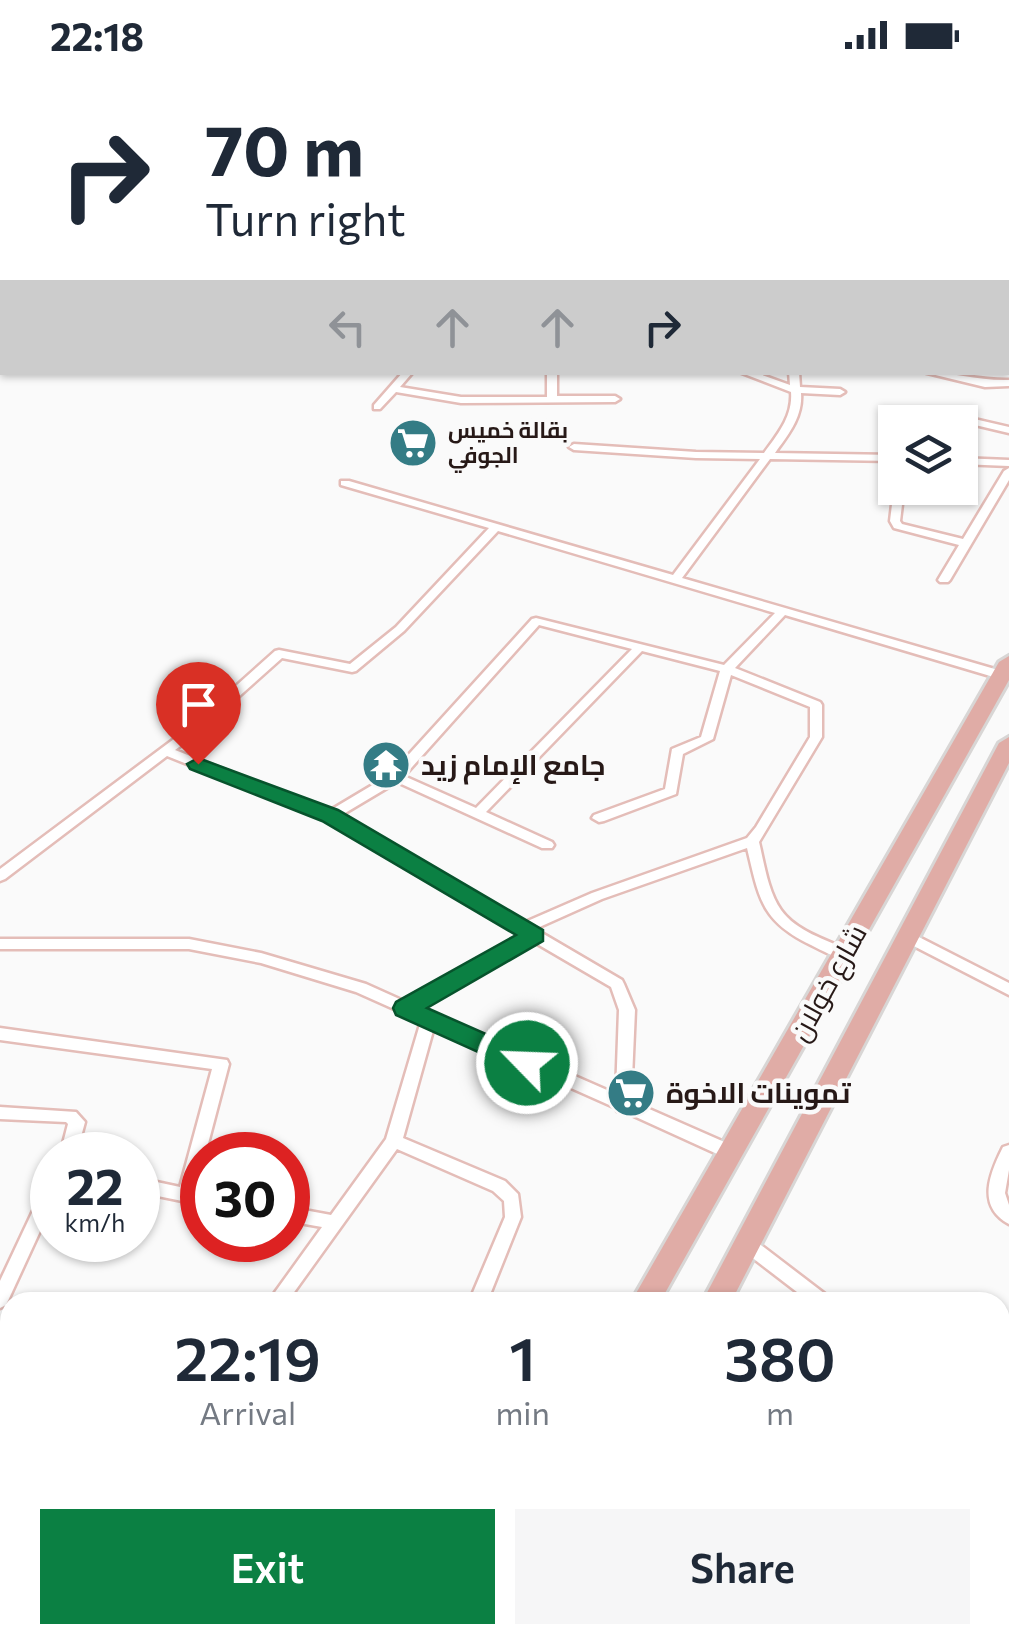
<!DOCTYPE html>
<meta charset="utf-8">
<style>
body{margin:0;font-family:Commissioner,Cairo,sans-serif;background:#f6f6f7;color:#1f2937;height:100vh;display:flex;flex-direction:column;font-size:38px;white-space:nowrap}
*{box-sizing:border-box;margin:0}
p{font-size:32px;color:#747a83}
.icon{flex:none;width:55px;height:55px;fill:none;stroke:currentColor;stroke-width:2;stroke-linecap:round;stroke-linejoin:round}
.map{position:relative;flex:1;overflow:hidden}
.details{position:absolute;left:0px;top:1222px;width:1010px;height:352px;display:flex;flex-direction:column;background:#fff;border-radius:30px 30px 0 0;box-shadow:0 2px 8px #0004}
.details>*{flex:none}
.banner{position:absolute;left:0px;top:0px;width:1010px;height:305px;box-shadow:0 2px 8px #0004;background:#fff;color:#1f2937;overflow:hidden}
.tools{position:absolute;left:878px;top:335px;display:grid;gap:20px}
.tools a{display:grid;place-items:center;width:100px;height:100px;border-radius:0px;background:#fff;box-shadow:0 2px 8px #0004;font-size:50px}
.speed{position:absolute;left:30px;top:1062px;display:flex;gap:20px;font-size:50px;font-weight:700;text-align:center}
.speed>*{display:grid;place-content:center;width:130px;height:130px;border-radius:50%;background:#fff;box-shadow:0 2px 8px #0004;line-height:1}
.speed small{font-size:25px;font-weight:400}
.speed .limit{border:15px solid #d22;background:#fff;color:#111}
.pin{position:absolute;display:grid;place-items:center;width:85px;height:85px;color:#fff;margin:-102px -42px;border-radius:50% 50% 50% 0;rotate:-45deg;box-shadow:0 0 10px #0007}
.pin .icon{rotate:45deg}
.me{position:absolute;width:110px;margin:-55px;rotate:294deg;stroke-linejoin:round;filter:drop-shadow(0 0 8px #0008)}
.turn{display:flex;align-items:center;gap:35px;height:210px;padding:0 40px;font-size:45px}
.turn .icon{width:130px;height:130px;stroke-width:2.5}
.turn b{display:block;font-size:70px;line-height:85px}
.lanes{display:flex;align-items:center;height:95px;padding:0 40px;background:#0003;justify-content:center;gap:50px;direction:ltr}
.lanes .off{opacity:.35}
.eta{display:flex;justify-content:space-evenly;align-items:center;height:170px;text-align:center}
.eta b{font-size:60px;font-weight:600;line-height:70px}
.button{display:flex;gap:20px;margin-top:auto;padding:20px 40px}
.button a{flex:1;height:115px;border-radius:0px;background:#0b8043;color:#fff;font-size:40px;font-weight:600;line-height:115px;text-align:center}
.button a+a{background:#f6f6f7;color:#1f2937}
.status{display:flex;justify-content:space-between;align-items:center;height:70px;padding:0 50px;background:#fff;direction:ltr}
.status svg{height:28px;fill:currentColor}
.map>svg:first-child{display:block}
.lines{fill:none;stroke-linecap:round;stroke-linejoin:round}
.street-casing{stroke:#e4bdb8;stroke-width:5}
.primary-casing{stroke:#d8d6d5;stroke-width:6}
.street{fill:#fff;fill-rule:evenodd}
.primary{fill:#e0aca6;fill-rule:evenodd}
.route{fill:#0b8043;stroke:#07532c;stroke-width:2.5}
.labels{text-anchor:middle;stroke-width:9;stroke-linejoin:round;paint-order:stroke}
.far-poi-label{font-size:22px;font-weight:bold;fill:#271917;stroke:#fafafa;text-anchor:start}
.poi-label{font-size:28px;font-weight:bold;fill:#271917;stroke:#fafafa;text-anchor:start}
.street-label{font-size:28px;fill:#271917;stroke:#fafafa}
</style>
<div class="status"><b>22:18</b><svg viewBox="0 0 49 12"><path d="M0 12V9h3v3zM5 12V6h3v6zM10 12V3h3v9zM15 12V0h3v12zM26 1h20v11H26zM47 4h2v5h-2z"/></svg></div>
<div class="map">
<svg width="1009" height="1574" viewBox="0 0 1009 1574">
<rect width="100%" height="100%" fill="#fafafa"/>
<g class="lines">
<g class="street-casing">
<g id="street">
<path d="M666,0H674L672,2H665Z"/>
<path d="M913,0H920L918,2H912Z"/>
<path d="M986,0H993L991,2H985Z"/>
<rect x="1008" y="46" width="1" height="4"/>
<rect x="1008" y="76" width="1" height="5"/>
<rect x="0" y="104" width="2" height="5"/>
<rect x="1008" y="106" width="1" height="4"/>
<rect x="0" y="119" width="2" height="9"/>
<rect x="1008" y="169" width="1" height="4"/>
<path d="M1009,207V213L1008,214V208Z"/>
<rect x="1008" y="235" width="1" height="6"/>
<rect x="1008" y="273" width="1" height="6"/>
<path d="M403,302H413L400,317L461,327H547V302H557V326H615L620,329L615,332L461,333L396,322L380,339H374V335Z"/>
<path d="M739,302H754L790,315L789,302H799L800,317L840,319L845,322L840,325L801,323C803,347 788,365 775,383L895,385V391L770,389L682,508L1005,602L1007,605L1005,608H997L785,545L735,598L820,632L822,635V667L759,772C764,793 768,822 781,840C796,861 826,870 849,880L851,884L849,888C836,889 823,881 811,875C761,851 759,828 747,778L602,829L535,859L622,910L624,914L635,940L631,1031L738,1078L740,1083L738,1088L732,1090L726,1088L625,1042L617,1041L616,1038L434,957L403,1068L505,1111L518,1124L521,1147L487,1232H469L505,1147L504,1131L493,1121L397,1079L287,1232H268L322,1157L288,1151V1137L331,1145L386,1069L421,951L356,922L261,893L189,879H0V869H189L261,883L366,914L406,932L523,866L325,749L167,686L5,809L0,811V799L190,657L275,581L279,580L350,594L396,557L489,458L341,415V411H349L673,505L760,389L696,388L574,380L569,377L574,374L696,382L764,383C778,364 793,346 791,322ZM498,461L775,543L724,595L536,548L532,549L391,704L329,741L175,680L198,663L282,588L352,602L356,601L404,561ZM539,555L632,579L476,738L404,706ZM642,581L720,601L701,667L672,679L665,719L594,745L592,748L599,752L604,751L676,724L683,684L713,669L731,605L810,637V667L756,757L747,768L592,823L523,853L340,746L397,712L542,778H552L554,775L552,772L486,742ZM534,872L611,917L619,940L616,1024L419,938Z"/>
<path d="M923,302C952,302 979,311 1009,310V316L985,317Z"/>
<path d="M957,345L1009,357V363L954,350L952,348Z"/>
<path d="M960,388L1009,390V396L960,394Z"/>
<path d="M1009,398V410L950,510L948,512H940L938,510L959,475L894,458L890,451L894,418L895,416L904,418L900,451L902,454L963,469L1004,401Z"/>
<path d="M909,862L1009,913V925L904,871L902,867L904,863Z"/>
<path d="M0,958L227,990L229,994L205,1085H202V1094L196,1120L202,1121V1135L138,1122V1108L180,1117L212,999L0,970Z"/>
<path d="M0,1037L76,1042L85,1052L76,1085H60L68,1054L66,1052L0,1049Z"/>
<path d="M1009,1075V1100L1005,1123L1009,1135V1154C976,1136 990,1103 1003,1077Z"/>
<path d="M52,1111V1135L6,1235L0,1238V1211L46,1113Z"/>
<path d="M747,1167L753,1169L829,1227L832,1232H810L741,1179L738,1174L741,1169Z"/>
<path d="M1000,1359L1009,1364V1384L1000,1379Z"/>
<path d="M0,1491L10,1495V1515L0,1511Z"/>
<path d="M109,1565H138L143,1574H114Z"/>
<path d="M803,1565H824L820,1574H799Z"/>
<path d="M857,1565H886L891,1574H862Z"/>
</g>
</g>
<g class="primary-casing">
<g id="primary">
<path d="M1009,586V610L660,1232H631L999,592Z"/>
<path d="M1009,667V693L731,1232H702L999,673Z"/>
<path d="M435,1565H471L467,1574H431Z"/>
<path d="M521,1565H556L552,1574H517Z"/>
</g>
</g>
<use href="#street" class="street"/>
<use href="#primary" class="primary"/>
</g>
<path class="route" d="M198,688L338,740L543,860V871L427,938L536,986L540,993L536,1000H518L396,945L393,938L396,932L516,865L322,751L190,699L187,694Z"/>
<defs>
<g id="supermarket-disc" transform="scale(2.5)"><circle r="9.5" fill="#347c85" stroke="#fafafa"/><path d="M-6-5.5h2.5l.6 2H6L4.5 2H-2.5L-4.4-4H-6ZM-1.5 3.2a1.3 1.3 0 1 0 .1 0ZM3 3.2a1.3 1.3 0 1 0 .1 0Z" fill="#fff"/></g>
<g id="temple-disc" transform="scale(2.5)"><circle r="9.5" fill="#347c85" stroke="#fafafa"/><path d="M0-6L5-2H3V0L6.5 2.5H4V6H1.5V3h-3V6H-4V2.5H-6.5L-3 0V-2H-5Z" fill="#fff"/></g>
</defs>
<g fill-rule="evenodd">
<use href="#supermarket-disc" x="413" y="373"/>
<use href="#temple-disc" x="386" y="695"/>
<use href="#supermarket-disc" x="631" y="1023"/>
</g>
<g class="labels">
<g class="far-poi-label">
<text x="448" y="368">بقالة خميس<tspan x="448" dy="25">الجوفي</tspan></text>
</g>
<g class="poi-label">
<text x="421" y="705">جامع الإمام زيد</text>
<text x="666" y="1033">تموينات الاخوة</text>
</g>
<g class="street-label">
<text transform="translate(828 913) rotate(-61)" y="10">شارع خولان</text>
</g>
</g>
</svg>
<div class="tools">
<a><svg class="icon" aria-label="layers" viewBox="0 0 24 24"><path d="M12 4l9 5-9 5-9-5zM3 14l9 5 9-5"/></svg></a>
</div>
<div class="speed"><div>22<small>km/h</small></div><div class="limit">30</div></div>
<div class="pin" style="left:198px;top:694px;background:#d93025"><svg class="icon" aria-label="arrive" viewBox="0 0 24 24"><path d="M6 21V4h12l-3 4 3 4H6"/></svg></div>
<svg class="me" style="left:527px;top:993px" viewBox="-20 -20 40 40"><circle r="17" fill="#0b8043" stroke="#fff" stroke-width="3"/><path d="M0-11L8 9 0 5-8 9z" fill="#fff"/></svg>
<div class="banner">
<div class="turn"><svg class="icon" aria-label="right" viewBox="0 0 24 24"><path d="M7 20v-9h11M14 6l5 5-5 5"/></svg><div><b>70 m</b>Turn right</div></div>
<div class="lanes"><svg class="icon off" aria-label="left" viewBox="0 0 24 24"><path d="M17 20v-9H6M10 6l-5 5 5 5"/></svg><svg class="icon off" aria-label="ahead" viewBox="0 0 24 24"><path d="M12 20V5M6 11l6-6 6 6"/></svg><svg class="icon off" aria-label="ahead" viewBox="0 0 24 24"><path d="M12 20V5M6 11l6-6 6 6"/></svg><svg class="icon" aria-label="right" viewBox="0 0 24 24"><path d="M7 20v-9h11M14 6l5 5-5 5"/></svg></div>
</div>
<section class="details">
<div class="eta">
<div><b>22:19</b><p>Arrival</p></div>
<div><b>1</b><p>min</p></div>
<div><b>380</b><p>m</p></div>
</div>
<div class="button"><a>Exit</a><a>Share</a></div>
</section>
</div>
